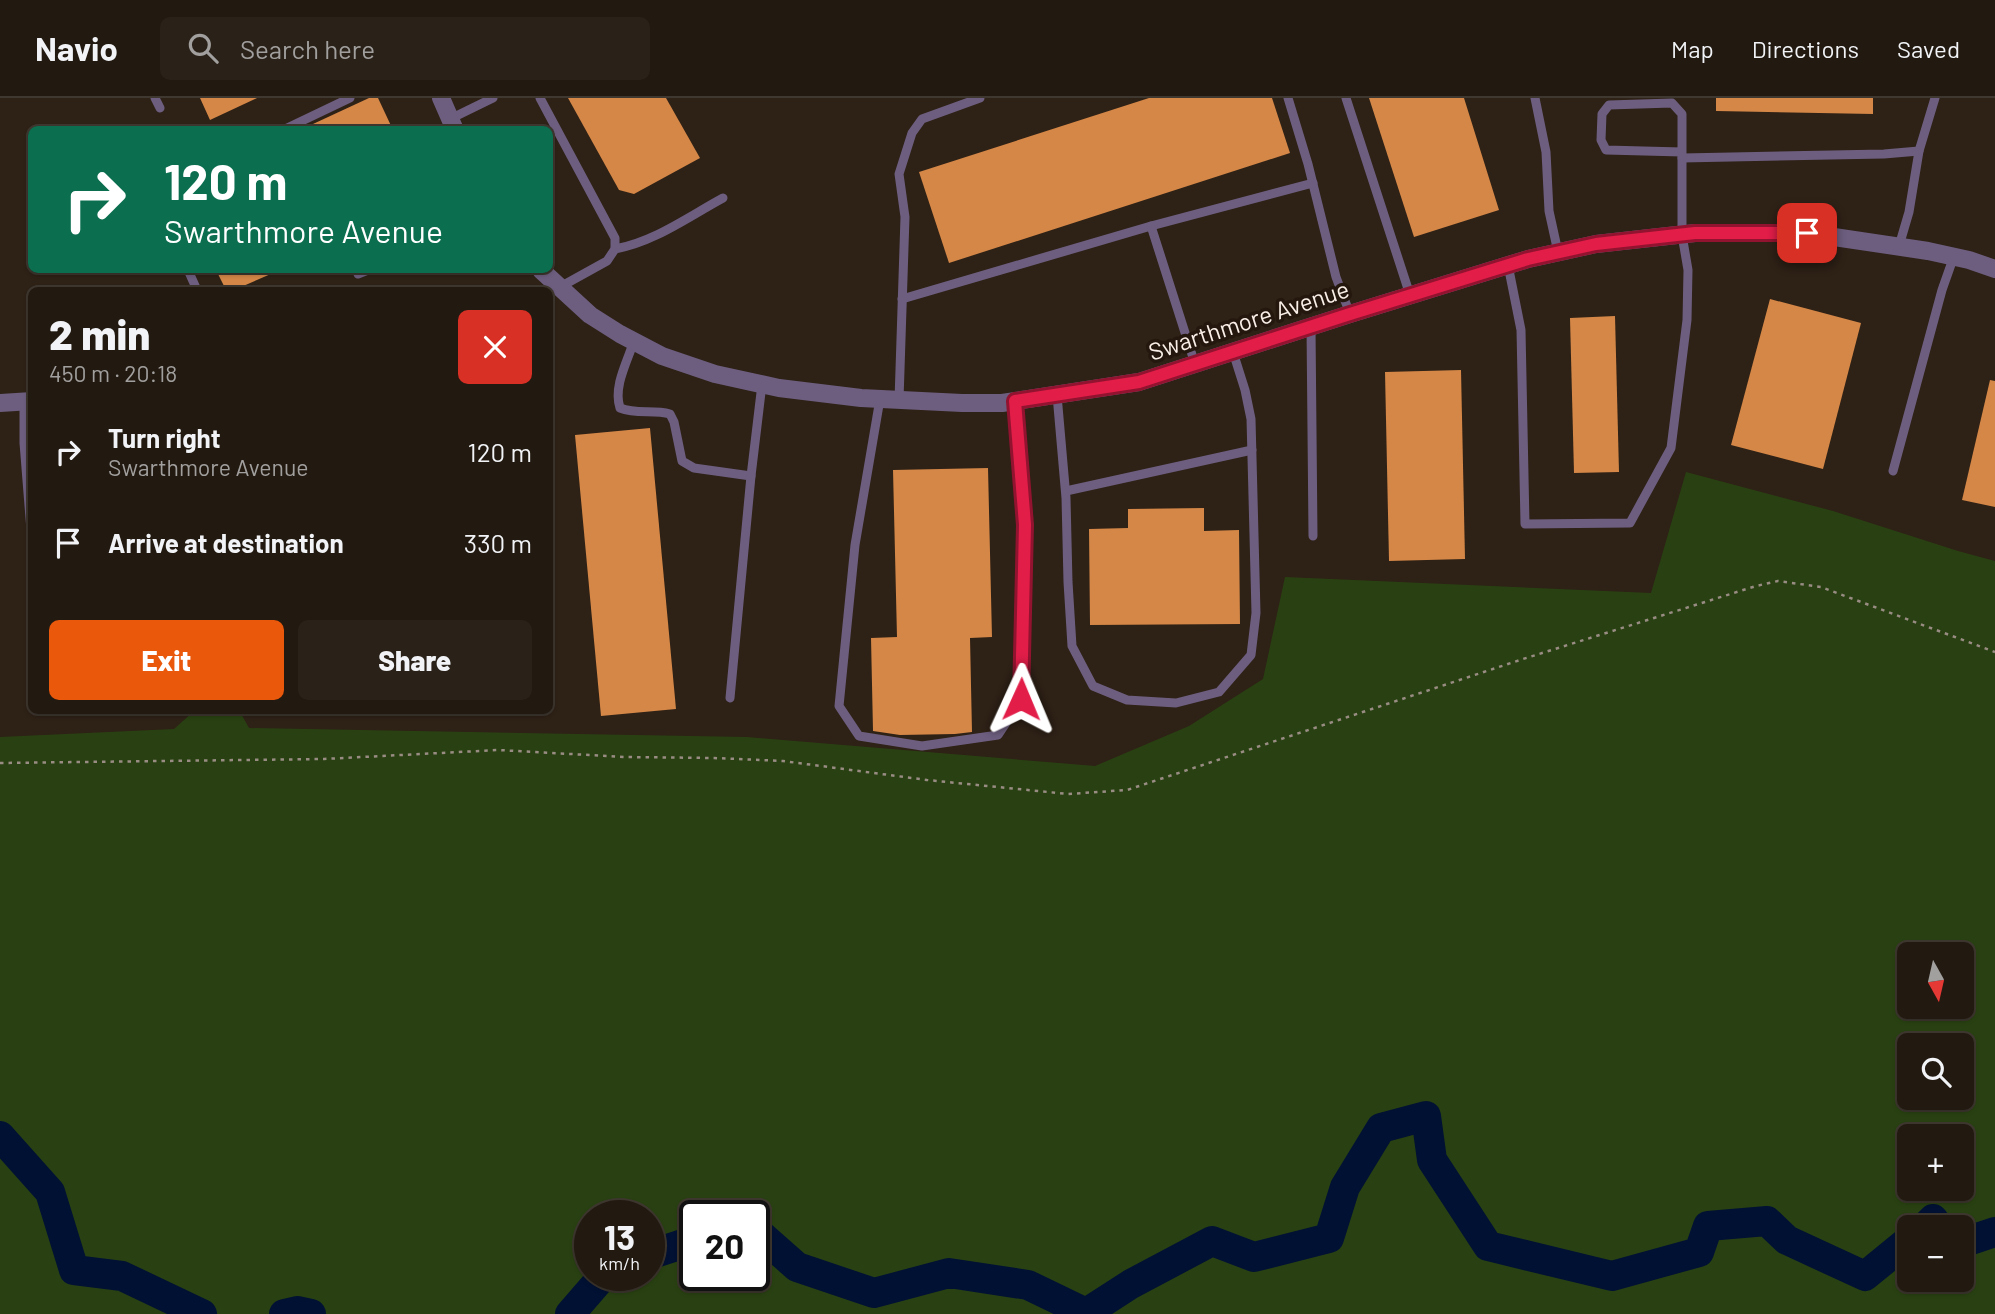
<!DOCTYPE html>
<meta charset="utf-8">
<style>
body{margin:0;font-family:Barlow,sans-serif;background:#2a2219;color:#f1f3f6;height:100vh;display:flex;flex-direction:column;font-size:26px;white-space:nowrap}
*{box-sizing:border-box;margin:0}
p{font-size:23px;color:#a2a09f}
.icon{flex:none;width:38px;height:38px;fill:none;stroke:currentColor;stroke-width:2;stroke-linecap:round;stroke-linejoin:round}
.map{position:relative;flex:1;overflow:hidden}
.drawer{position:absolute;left:28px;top:189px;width:525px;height:427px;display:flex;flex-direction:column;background:#221910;border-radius:10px;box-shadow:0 2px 5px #0004,0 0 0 2px #3f3830}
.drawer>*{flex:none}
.banner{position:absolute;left:28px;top:28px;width:525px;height:147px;border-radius:10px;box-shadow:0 2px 5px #0004,0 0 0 2px #3f3830;background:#0b6e4f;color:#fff;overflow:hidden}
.needle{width:46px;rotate:172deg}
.buttons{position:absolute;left:1897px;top:844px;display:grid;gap:14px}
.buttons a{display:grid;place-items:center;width:77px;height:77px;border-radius:10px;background:#221910;box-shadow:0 2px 5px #0004,0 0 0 2px #3f3830;font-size:35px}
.speed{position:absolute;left:574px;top:1102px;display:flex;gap:14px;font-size:35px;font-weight:700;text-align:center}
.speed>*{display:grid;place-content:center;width:91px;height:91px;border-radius:50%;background:#221910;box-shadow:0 2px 5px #0004,0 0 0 2px #3f3830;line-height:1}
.speed small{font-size:18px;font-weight:400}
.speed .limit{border:4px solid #111;border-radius:10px;background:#fff;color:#111}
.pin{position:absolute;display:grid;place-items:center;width:60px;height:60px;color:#fff;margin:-30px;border-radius:14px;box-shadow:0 4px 10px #0006}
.me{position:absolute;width:77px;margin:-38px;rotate:1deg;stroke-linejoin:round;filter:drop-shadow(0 0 5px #0008)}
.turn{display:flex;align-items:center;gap:24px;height:147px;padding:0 21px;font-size:32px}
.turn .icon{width:91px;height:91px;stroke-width:2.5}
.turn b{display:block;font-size:49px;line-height:60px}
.round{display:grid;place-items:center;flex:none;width:74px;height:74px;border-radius:10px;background:#2a2219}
.head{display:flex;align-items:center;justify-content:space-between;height:119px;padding:0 21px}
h1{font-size:42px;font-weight:800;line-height:52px}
.primary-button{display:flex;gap:14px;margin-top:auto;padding:14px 21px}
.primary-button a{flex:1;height:80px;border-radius:10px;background:#ea580c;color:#fff;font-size:28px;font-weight:800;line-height:80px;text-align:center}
.primary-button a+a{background:#2a2219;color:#f1f3f6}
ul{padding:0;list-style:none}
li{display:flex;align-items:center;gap:21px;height:91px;padding:0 21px}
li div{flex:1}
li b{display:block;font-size:26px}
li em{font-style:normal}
header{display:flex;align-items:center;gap:42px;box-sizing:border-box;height:98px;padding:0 35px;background:#221910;border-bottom:2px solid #3f3830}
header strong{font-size:33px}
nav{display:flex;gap:38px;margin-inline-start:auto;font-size:24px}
.search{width:490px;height:63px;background:#2a2219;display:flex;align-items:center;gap:18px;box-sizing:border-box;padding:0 24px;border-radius:10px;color:#a2a09f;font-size:26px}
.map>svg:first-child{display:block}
.green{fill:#294112;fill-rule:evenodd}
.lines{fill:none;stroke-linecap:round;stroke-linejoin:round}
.river{stroke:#013;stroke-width:30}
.building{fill:#d48747}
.path{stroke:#988c83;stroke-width:2.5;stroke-dasharray:3.5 5;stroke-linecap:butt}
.lane{stroke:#6d5e7f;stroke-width:9}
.street{stroke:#6d5e7f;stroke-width:18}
.route-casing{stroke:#92132f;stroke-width:18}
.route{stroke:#e11d48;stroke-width:12}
.labels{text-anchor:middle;stroke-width:7;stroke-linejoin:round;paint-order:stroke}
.street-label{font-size:24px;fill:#faf0e9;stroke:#24170d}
</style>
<header>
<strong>Navio</strong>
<div class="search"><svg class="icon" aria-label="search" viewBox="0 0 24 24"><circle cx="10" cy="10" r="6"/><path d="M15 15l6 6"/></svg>Search here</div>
<nav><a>Map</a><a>Directions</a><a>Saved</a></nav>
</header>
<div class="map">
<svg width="1995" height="1216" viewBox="0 0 1995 1216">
<rect width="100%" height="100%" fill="#2e2116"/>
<path class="green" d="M1686,374L1833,413L1958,453L1995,463V1216H0V639L174,631L194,613L239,612L249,630L747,639L1095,668L1189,628L1263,581L1285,479L1651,495ZM1909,856H1962V908H1909ZM1909,947H1962V999H1909ZM1909,1038H1962V1090H1909ZM590,1118H649V1178H590ZM695,1118H754V1178H695ZM1909,1129H1962V1181H1909Z"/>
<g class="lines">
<g class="river">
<path d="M0,1038L50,1094L74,1172L122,1178L202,1216"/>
<path d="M1925,1129L1933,1121L1939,1129"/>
<path d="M754,1131L797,1169L874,1195L949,1175L1028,1187L1086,1215L1131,1186L1212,1143L1254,1159L1329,1140L1345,1089L1381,1030L1426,1018L1432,1062L1488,1148L1612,1178L1699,1154L1708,1128L1767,1123L1787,1142L1865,1178L1909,1142"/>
<path d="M1962,1145L1995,1134"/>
<path d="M649,1157L695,1142"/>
<path d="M284,1216L297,1213L311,1216"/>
<path d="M570,1216L603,1178"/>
</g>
</g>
<g class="building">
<path d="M200,0H257L210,22Z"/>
<path d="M369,0H378L393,32H300Z"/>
<path d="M568,0H666L700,60L634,96L619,92Z"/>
<path d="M1149,0H1272L1290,55L949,165L919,74Z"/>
<path d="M1369,0H1464L1499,112L1414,139Z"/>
<path d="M1716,0H1873V16L1716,13Z"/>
<path d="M216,172H280L234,192H226Z"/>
<path d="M1770,201L1861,225L1823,371L1731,347Z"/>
<path d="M1615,218L1619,374L1574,375L1570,220Z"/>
<path d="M1461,272L1465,461L1389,463L1385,274Z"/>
<path d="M1990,282L1995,283V409L1962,402Z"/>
<path d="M650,330L676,611L601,618L575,337Z"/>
<path d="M988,370L992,539L970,540L972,634L955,636L900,637L873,633L871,540L897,539L893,372Z"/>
<path d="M1204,410V433L1239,432L1240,526L1090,527L1089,431L1128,430V411Z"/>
</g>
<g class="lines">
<path class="path" d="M0,665L324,661L498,652L625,659L714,660L783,663L927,682L1068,696L1127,692L1523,561L1756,488L1778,483L1821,489L1995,554"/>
<g class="lane">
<path d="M155,0L160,10"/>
<path d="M540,0L615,140V151L607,163L560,189"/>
<path d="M1288,0L1308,66L1336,179L1350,216"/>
<path d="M1346,0L1410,197"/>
<path d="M1535,0L1546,54L1549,113L1558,154"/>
<path d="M450,21L493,0"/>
<path d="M283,32L350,0"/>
<path d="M1919,53L1935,0"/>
<path d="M1682,60L1884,56L1919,53L1909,114L1899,148"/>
<path d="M1151,128L1195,266"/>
<path d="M615,151C654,144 688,119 723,100"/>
<path d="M1508,167L1521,232L1525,426L1630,425L1671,350L1687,222L1688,172L1682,137V16L1672,5L1609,7L1602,16L1601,42L1606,52L1682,54"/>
<path d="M188,172L197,192"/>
<path d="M358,176L368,172"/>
<path d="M902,201L1151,128L1313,85"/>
<path d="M1311,229L1313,438"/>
<path d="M634,243C627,264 613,289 620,310C637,317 653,311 670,316L674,324L682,363L694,370L751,378"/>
<path d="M1057,297L1066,400L1068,484L1072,548L1093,588L1127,602L1176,605L1219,594L1251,557L1256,515L1251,321L1245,292L1233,254"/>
<path d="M880,301L855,447L839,608L859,638L922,648L998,637L1022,601L1025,427L1015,303"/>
<path d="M899,302L905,119L899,76L912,35L922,21L980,0"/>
<path d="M24,304V345L32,445"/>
<path d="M1893,373L1942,192L1954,158"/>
<path d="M1066,393L1252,352"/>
<path d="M730,600L751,378L762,286"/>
</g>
<g class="street">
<path d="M441,0L455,32"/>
<path d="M541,172L590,217L620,236L662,258L715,276L779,290L861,300L962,305H1002L1139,284L1350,216L1528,161L1596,146L1695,135H1807L1928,153L1969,162L1995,171"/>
<path d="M0,305L32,303"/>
</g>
</g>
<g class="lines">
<g class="route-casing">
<path id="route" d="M1021,601L1025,427L1015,303L1139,284L1350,216L1528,161L1596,146L1695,135H1807"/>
</g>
<use href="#route" class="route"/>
</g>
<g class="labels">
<g class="street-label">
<text transform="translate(1249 223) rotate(-18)" y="8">Swarthmore Avenue</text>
</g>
</g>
</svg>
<div class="buttons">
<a><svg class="needle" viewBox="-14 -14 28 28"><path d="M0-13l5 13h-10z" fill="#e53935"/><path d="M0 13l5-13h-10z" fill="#a2a09f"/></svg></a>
<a><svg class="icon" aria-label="search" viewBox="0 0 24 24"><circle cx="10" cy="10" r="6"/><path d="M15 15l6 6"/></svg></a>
<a>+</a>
<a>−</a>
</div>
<div class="speed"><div>13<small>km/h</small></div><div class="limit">20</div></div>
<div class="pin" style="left:1807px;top:135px;background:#d93025"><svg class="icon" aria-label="arrive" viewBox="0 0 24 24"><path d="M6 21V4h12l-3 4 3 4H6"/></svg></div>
<svg class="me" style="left:1021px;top:601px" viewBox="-20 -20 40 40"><path d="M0-17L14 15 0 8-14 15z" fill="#e11d48" stroke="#fff" stroke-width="4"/></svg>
<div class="banner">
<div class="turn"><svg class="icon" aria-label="right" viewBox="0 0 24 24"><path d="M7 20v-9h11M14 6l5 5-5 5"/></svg><div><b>120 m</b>Swarthmore Avenue</div></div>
</div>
<section class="drawer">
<div class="head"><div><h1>2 min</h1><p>450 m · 20:18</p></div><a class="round" style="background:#d93025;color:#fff"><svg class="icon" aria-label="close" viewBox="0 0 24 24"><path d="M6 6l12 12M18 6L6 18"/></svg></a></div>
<ul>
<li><svg class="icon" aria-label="right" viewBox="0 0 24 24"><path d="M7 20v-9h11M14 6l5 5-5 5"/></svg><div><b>Turn right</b><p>Swarthmore Avenue</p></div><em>120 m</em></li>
<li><svg class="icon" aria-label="arrive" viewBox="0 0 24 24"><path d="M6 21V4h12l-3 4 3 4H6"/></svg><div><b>Arrive at destination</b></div><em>330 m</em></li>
</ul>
<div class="primary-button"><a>Exit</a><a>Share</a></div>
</section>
</div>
